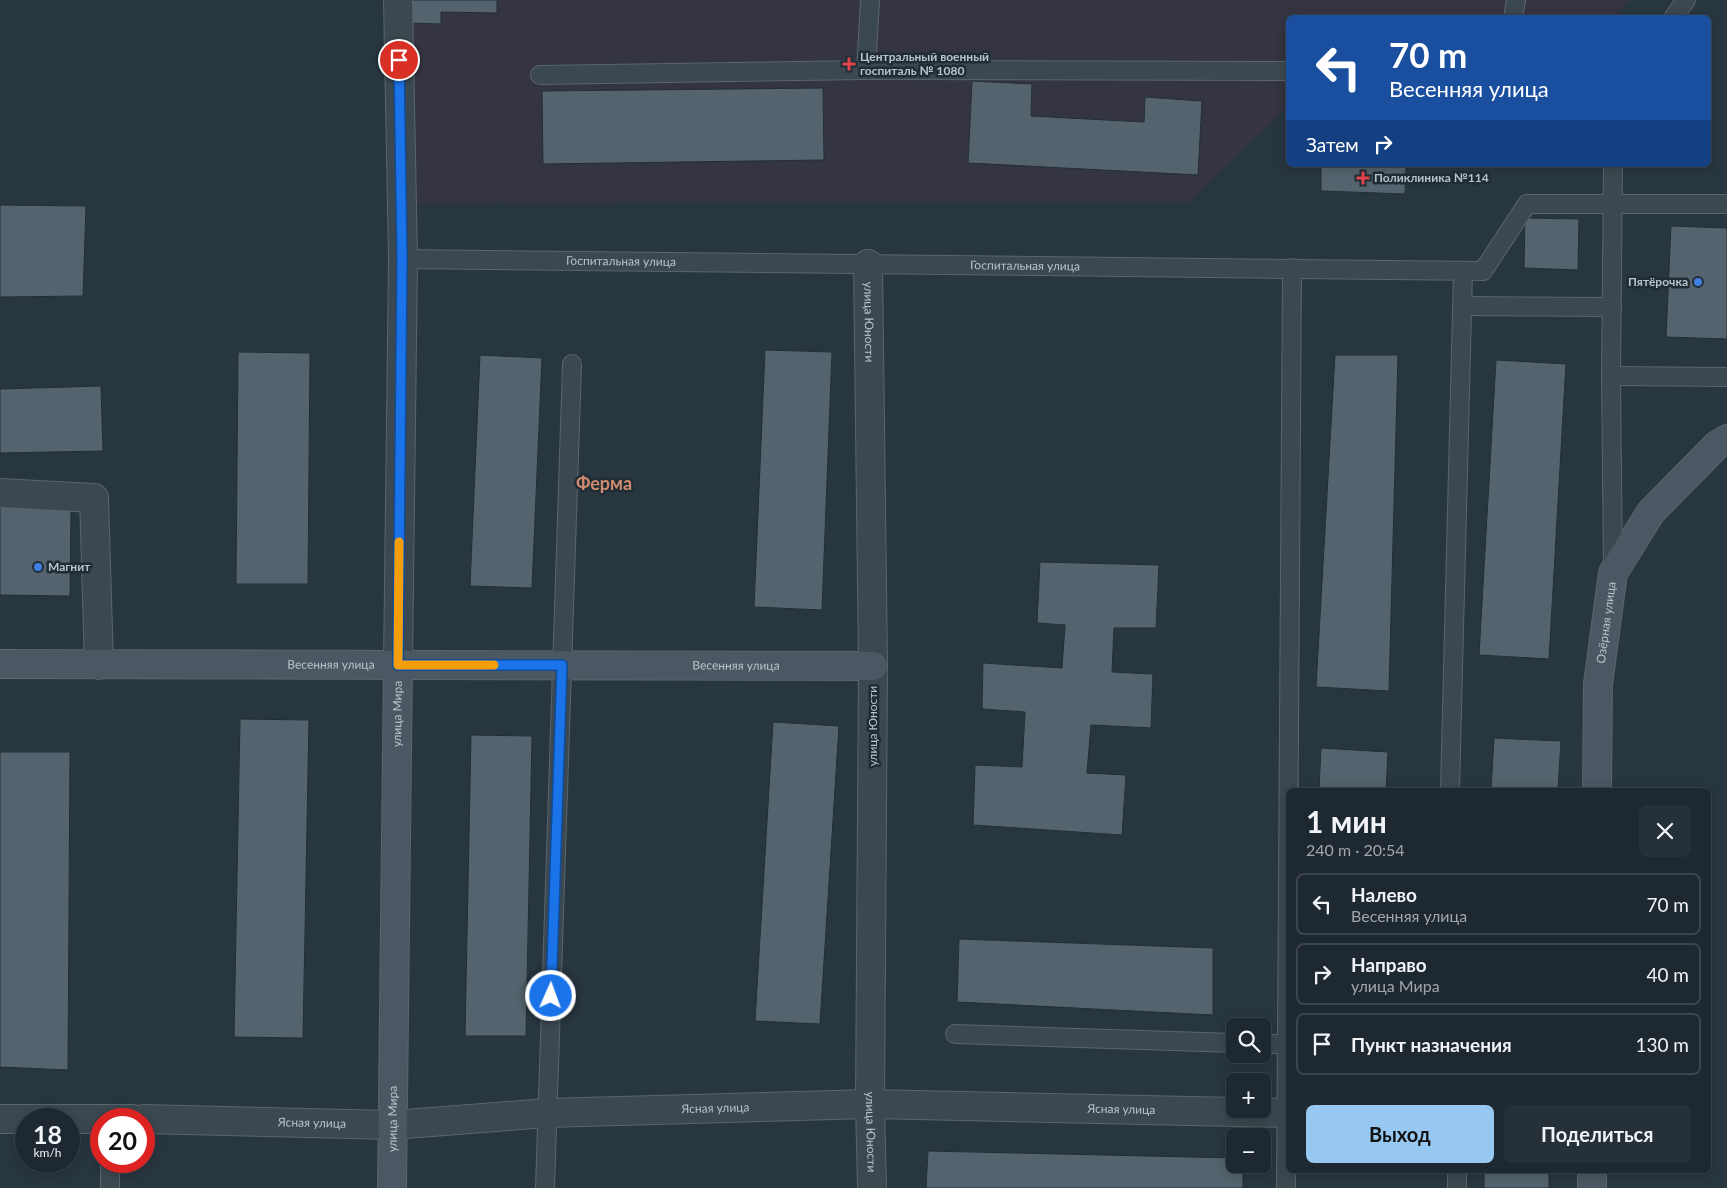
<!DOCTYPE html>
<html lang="ru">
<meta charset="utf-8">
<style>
body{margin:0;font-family:Lato,sans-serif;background:#263038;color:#f1f3f6;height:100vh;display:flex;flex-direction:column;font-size:19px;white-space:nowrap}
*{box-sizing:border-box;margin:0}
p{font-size:16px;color:#a1a6ab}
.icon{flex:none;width:28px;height:28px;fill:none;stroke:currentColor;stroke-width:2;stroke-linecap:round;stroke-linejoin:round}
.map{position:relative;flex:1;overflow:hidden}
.panel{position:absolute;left:1286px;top:788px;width:425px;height:385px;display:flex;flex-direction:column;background:#1e2830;border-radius:8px;box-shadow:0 2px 12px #0003,0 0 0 1px #3c444c}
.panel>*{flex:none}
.hud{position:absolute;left:1286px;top:15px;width:425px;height:152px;border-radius:8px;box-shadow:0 2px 12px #0003,0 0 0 1px #3c444c;background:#1a4fa0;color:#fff;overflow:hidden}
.buttons{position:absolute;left:1226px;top:1018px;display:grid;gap:10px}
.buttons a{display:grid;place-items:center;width:45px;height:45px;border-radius:8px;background:#1e2830;box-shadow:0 2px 12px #0003,0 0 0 1px #3c444c;font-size:25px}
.speed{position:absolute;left:15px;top:1108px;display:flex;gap:10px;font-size:25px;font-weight:700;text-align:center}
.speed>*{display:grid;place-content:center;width:65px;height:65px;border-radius:50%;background:#1e2830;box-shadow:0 2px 12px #0003,0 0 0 1px #3c444c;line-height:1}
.speed small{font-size:12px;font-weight:400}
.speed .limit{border:8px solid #d22;background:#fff;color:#111}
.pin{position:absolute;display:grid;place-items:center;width:42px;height:42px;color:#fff;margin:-21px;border:2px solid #fff;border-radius:50%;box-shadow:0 1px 5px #0007}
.me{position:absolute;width:55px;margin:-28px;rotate:2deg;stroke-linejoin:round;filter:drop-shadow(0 0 4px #0008)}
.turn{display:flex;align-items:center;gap:18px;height:105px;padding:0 20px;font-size:22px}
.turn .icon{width:65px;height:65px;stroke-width:2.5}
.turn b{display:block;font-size:35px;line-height:42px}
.then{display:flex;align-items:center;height:48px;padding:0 20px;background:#0003;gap:10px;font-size:19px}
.round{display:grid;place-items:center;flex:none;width:52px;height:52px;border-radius:8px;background:#263038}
.summary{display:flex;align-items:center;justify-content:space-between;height:85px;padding:0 20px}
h1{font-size:30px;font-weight:700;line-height:38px}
.button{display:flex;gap:10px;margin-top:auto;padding:10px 20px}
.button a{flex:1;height:58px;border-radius:8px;background:#97c8f1;color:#111;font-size:20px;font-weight:700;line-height:58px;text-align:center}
.button a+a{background:#263038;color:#f1f3f6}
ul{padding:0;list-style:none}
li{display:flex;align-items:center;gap:15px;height:62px;margin:0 10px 8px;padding:0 10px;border:2px solid #3c444c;border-radius:8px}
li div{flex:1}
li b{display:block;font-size:19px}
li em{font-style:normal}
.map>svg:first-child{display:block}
.medical{fill:#343442}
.building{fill:#54636d;stroke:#232f37}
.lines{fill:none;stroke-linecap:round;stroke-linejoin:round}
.lane-casing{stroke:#5a656d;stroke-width:20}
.street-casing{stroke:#5a656d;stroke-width:30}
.secondary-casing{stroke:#5a656d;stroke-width:30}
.lane{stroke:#3c4850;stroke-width:18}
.street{stroke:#3c4850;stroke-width:28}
.secondary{stroke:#4b5763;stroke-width:28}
.route-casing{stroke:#114b97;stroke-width:12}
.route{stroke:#1a73e8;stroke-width:9}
.slow{stroke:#f59e0b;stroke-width:9}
.health-dot{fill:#e0444e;stroke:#212d35;stroke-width:2}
.shop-dot{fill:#3f7fe0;stroke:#212d35;stroke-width:2}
.labels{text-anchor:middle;stroke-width:5;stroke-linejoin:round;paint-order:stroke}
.poi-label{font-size:12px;font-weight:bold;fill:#b9c2ca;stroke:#212d35;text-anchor:start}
.street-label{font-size:12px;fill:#b9c2ca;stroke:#212d35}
.district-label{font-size:18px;font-weight:bold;fill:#cf8a6f;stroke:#212d35}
</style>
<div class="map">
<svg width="1727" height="1188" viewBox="0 0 1727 1188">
<rect width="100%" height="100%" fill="#283640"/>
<path class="medical" d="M410,0H1629L1617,17L1289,18V105L1190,202L412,203Z"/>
<g class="building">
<path d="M410,0H497V13L441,12V24L409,23Z"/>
<path d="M972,81L1032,84L1031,116L1144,122L1145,97L1202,101L1198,175L968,163Z"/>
<path d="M823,88L824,160L543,164L542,91Z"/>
<path d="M1321,165H1406L1405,194L1321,191Z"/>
<path d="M0,205L86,206L83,296L0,297Z"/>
<path d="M1525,218L1579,219L1578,270L1524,268Z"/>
<path d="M1671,226L1727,228V339L1666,337Z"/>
<path d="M765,350L832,352L822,610L754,607Z"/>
<path d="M238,352L310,353L308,584H236Z"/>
<path d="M480,355L542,358L532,588L470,586Z"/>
<path d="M1335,355H1398L1389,691L1316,687Z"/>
<path d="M1496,360L1566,364L1549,659L1479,655Z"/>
<path d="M101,386L103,451L0,453V389Z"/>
<path d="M0,506L71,508L70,596L0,595Z"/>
<path d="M1040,562L1159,565L1156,628H1114L1112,672L1153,674L1151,728L1091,725L1087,773L1126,775L1122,835L973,825L975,765L1022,767L1025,712L982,709L983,663L1062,668L1065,625L1037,623Z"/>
<path d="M240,719L309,720L303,1038L234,1037Z"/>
<path d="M773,722L839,726L820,1024L755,1021Z"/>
<path d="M471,735L532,736L526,1036H465Z"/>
<path d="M1494,738L1561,741L1558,790H1491Z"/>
<path d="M1321,748L1388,752L1386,790H1319Z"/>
<path d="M0,752H70L68,1070L0,1067Z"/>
<path d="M959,939L1213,948V1015L957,1002Z"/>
<path d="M928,1151L1235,1158V1164H1243V1188H926Z"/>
<path d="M1484,1171L1549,1173V1188H1484Z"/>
</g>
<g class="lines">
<g class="lane-casing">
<g id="lane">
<path d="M1513,18L1516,0"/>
<path d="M1673,18L1686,0"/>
<path d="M866,70L870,0"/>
<path d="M540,75L866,70L1289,71"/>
<path id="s1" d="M403,259L1483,271L1527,204H1727"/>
<path d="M1462,306L1612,307"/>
<path d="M1611,376L1727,377"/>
<path d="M1613,570L1611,376L1613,165"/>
<path d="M1450,790L1463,271"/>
<path d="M955,1034L1235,1043"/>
<path d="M1262,1044H1287"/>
<path d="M110,1188V1161"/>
<path d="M545,1188L572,364"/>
<path d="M1286,1188L1292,268"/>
<path d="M1457,1188V1170"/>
</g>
</g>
<g class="street-casing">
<g id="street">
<path id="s2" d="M868,264L873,666L870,1104L872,1188"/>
<path d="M0,493L94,498L99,665"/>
<path d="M398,665L403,259L398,0"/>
<path d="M0,1119H133"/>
<path id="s3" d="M144,1119L393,1125L547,1113L870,1104L1289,1113"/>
</g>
</g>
<g class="secondary-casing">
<g id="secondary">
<path id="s4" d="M0,664L873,666"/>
<path id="s5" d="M1597,790L1598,684L1613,573L1651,512L1717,445L1727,439"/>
<path id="s6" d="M392,1188L398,665"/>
<path d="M1592,1188V1170"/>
</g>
</g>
<use href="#lane" class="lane"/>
<use href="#street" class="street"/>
<use href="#secondary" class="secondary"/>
</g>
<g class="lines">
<g class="route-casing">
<path id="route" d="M399,60L402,259L398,665H562L551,996"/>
</g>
<use href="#route" class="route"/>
<path class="slow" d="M399,542L398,665H494"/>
</g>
<g class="health-dot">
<path d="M846.5 56.5h5v5h5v5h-5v5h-5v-5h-5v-5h5z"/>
<path d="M1360.5 170.5h5v5h5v5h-5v5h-5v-5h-5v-5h5z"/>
</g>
<g class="shop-dot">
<circle cx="1698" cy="282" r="5"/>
<circle cx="38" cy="567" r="5"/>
</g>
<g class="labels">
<g class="poi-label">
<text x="860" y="61">Центральный военный<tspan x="860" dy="14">госпиталь № 1080</tspan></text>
<text x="1374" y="182">Поликлиника №114</text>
<text x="1688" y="286" text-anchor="end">Пятёрочка</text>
<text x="48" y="571">Магнит</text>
</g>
<g class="street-label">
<text dy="4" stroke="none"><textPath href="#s1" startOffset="218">Госпитальная улица</textPath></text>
<text dy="4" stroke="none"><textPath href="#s1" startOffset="622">Госпитальная улица</textPath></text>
<text dy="4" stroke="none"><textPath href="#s2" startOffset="58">улица Юности</textPath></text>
<text dy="4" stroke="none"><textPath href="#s5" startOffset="168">Озёрная улица</textPath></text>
<text dy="4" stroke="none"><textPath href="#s4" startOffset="331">Весенняя улица</textPath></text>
<text dy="4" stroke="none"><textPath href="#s4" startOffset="736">Весенняя улица</textPath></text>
<text dy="4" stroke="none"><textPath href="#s6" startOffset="474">улица Мира</textPath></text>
<text transform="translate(873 726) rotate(-90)" y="4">улица Юности</text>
<text dy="4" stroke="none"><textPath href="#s3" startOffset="572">Ясная улица</textPath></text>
<text dy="4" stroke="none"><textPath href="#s3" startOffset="978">Ясная улица</textPath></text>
<text dy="4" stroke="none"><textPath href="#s6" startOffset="69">улица Мира</textPath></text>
<text dy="4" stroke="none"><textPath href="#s3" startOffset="168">Ясная улица</textPath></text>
<text dy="4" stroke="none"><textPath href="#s2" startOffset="868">улица Юности</textPath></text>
</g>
<g class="district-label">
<text x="604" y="490">Ферма</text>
</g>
</g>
</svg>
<div class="buttons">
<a><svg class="icon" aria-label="search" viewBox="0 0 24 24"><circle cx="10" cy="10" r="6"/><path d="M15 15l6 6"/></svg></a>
<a>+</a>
<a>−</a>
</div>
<div class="speed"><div>18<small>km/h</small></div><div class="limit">20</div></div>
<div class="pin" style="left:399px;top:60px;background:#d93025"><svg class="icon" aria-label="arrive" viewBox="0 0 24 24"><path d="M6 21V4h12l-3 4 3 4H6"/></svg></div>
<svg class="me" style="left:551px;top:996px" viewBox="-20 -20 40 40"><circle r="17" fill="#1a73e8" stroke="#fff" stroke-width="3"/><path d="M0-11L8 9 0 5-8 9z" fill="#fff"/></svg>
<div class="hud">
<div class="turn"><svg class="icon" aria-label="left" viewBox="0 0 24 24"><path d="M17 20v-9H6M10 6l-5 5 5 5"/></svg><div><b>70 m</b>Весенняя улица</div></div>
<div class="then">Затем<svg class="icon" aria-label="right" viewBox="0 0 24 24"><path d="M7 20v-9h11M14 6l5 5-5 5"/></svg></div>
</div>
<section class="panel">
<div class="summary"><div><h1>1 мин</h1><p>240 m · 20:54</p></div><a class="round"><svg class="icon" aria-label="close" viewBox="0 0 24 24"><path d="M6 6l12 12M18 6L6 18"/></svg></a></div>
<ul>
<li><svg class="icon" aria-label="left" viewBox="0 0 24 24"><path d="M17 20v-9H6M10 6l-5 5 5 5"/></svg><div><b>Налево</b><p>Весенняя улица</p></div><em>70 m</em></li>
<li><svg class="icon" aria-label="right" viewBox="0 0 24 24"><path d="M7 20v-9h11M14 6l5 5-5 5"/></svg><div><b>Направо</b><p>улица Мира</p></div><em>40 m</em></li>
<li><svg class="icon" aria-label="arrive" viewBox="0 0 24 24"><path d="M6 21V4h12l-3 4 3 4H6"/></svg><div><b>Пункт назначения</b></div><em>130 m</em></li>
</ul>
<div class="button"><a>Выход</a><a>Поделиться</a></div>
</section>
</div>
